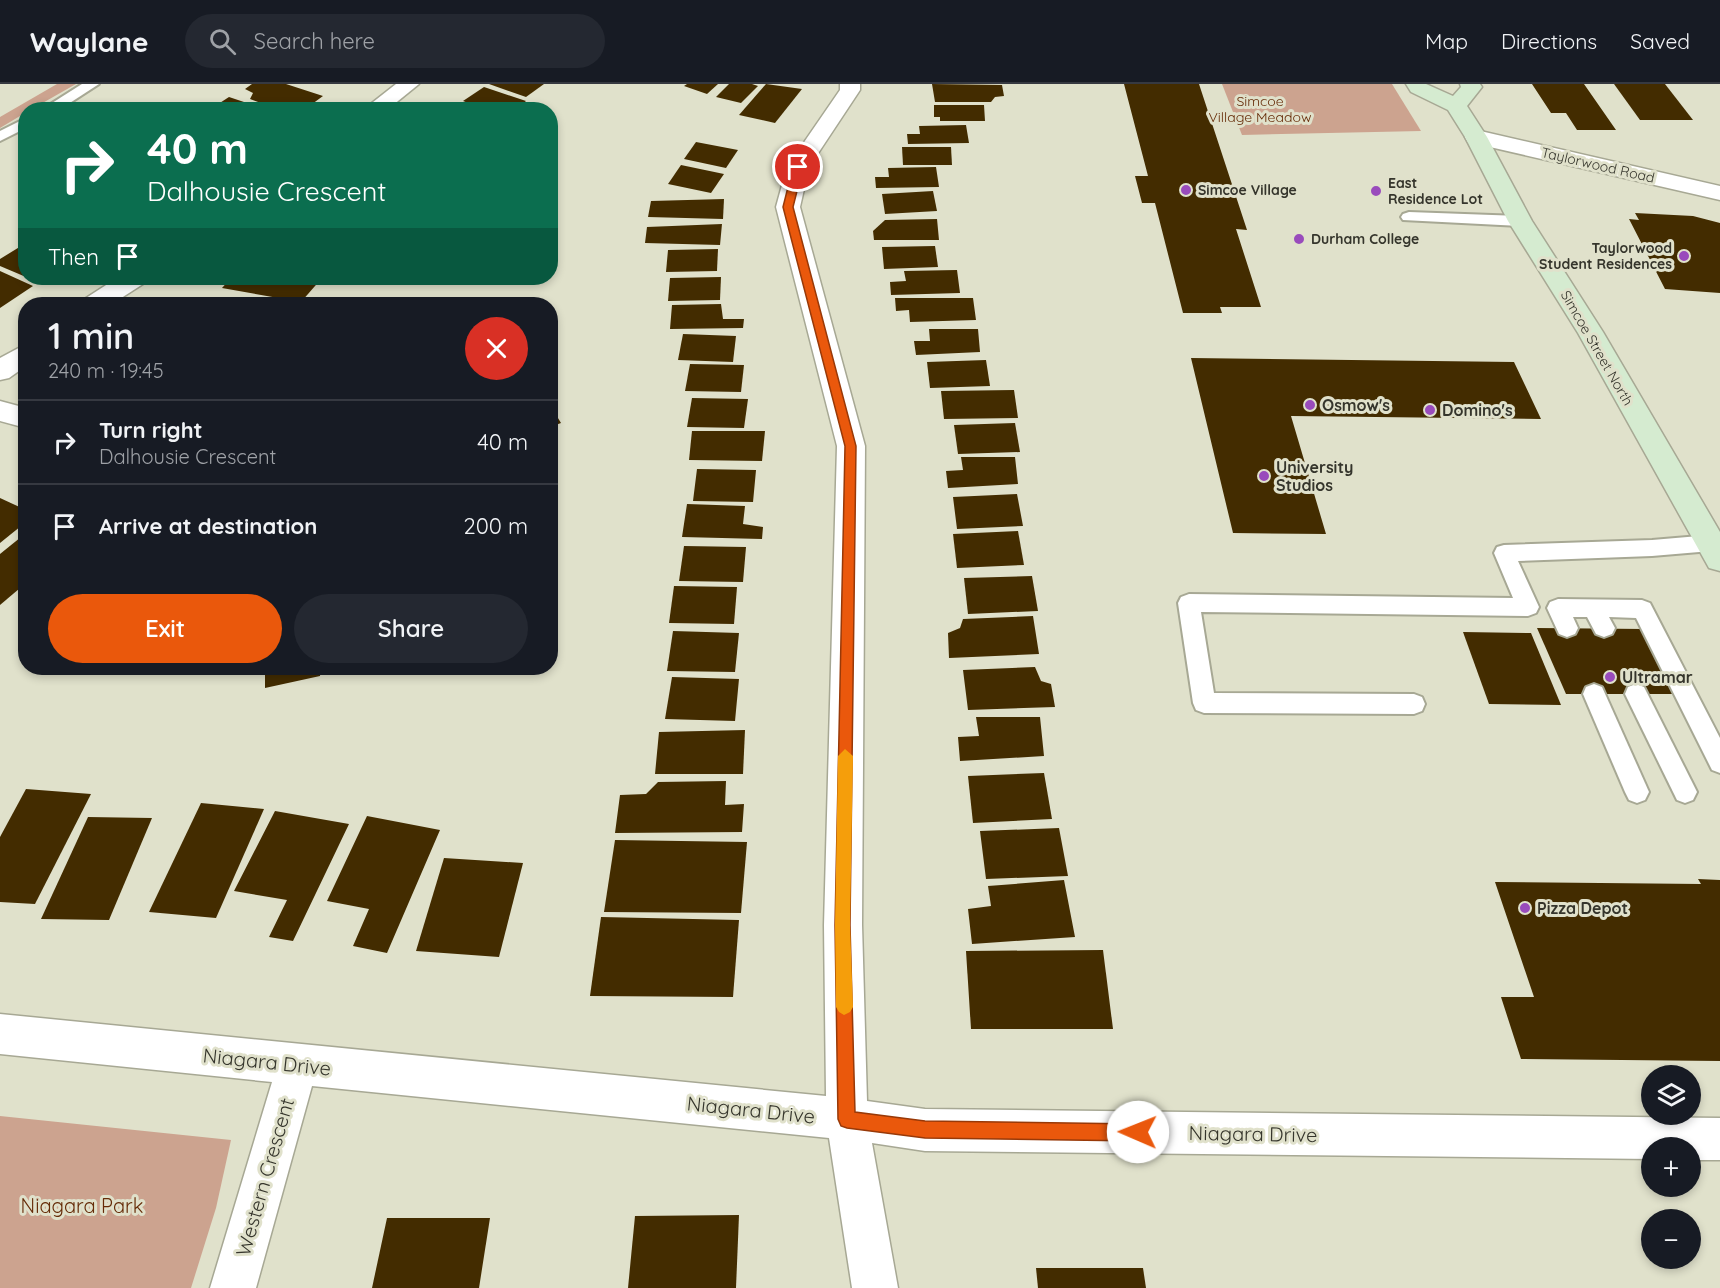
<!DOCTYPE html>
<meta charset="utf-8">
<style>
body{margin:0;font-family:Quicksand,sans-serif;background:#242831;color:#f1f3f6;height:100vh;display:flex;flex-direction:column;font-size:22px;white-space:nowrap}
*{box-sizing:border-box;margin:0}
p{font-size:20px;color:#9ea1a6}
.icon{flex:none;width:33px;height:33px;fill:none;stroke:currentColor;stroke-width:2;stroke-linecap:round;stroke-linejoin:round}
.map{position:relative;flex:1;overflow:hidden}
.details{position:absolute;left:18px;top:213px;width:540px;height:378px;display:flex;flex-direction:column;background:#171b24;border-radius:24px;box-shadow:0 3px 9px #0003}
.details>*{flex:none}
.banner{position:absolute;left:18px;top:18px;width:540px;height:183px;border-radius:24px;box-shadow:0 3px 9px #0003;background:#0b6e4f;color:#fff;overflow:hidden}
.tools{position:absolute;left:1641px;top:981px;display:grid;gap:12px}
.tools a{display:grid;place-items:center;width:60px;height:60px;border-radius:50%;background:#171b24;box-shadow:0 3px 9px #0003;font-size:30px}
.pin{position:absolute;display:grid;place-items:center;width:51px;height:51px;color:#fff;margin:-26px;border:3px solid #fff;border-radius:50%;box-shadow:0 2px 6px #0007}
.me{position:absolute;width:66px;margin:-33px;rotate:271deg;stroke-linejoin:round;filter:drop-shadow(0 0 4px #0008)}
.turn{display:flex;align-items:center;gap:21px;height:126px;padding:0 30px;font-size:27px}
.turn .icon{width:78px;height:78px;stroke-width:2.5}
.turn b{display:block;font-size:42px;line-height:51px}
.then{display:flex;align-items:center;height:57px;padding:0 30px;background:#0003;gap:12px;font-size:22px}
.round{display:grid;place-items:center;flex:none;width:63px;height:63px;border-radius:32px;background:#242831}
.overview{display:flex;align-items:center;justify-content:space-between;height:102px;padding:0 30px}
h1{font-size:36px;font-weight:600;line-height:45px}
.cta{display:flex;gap:12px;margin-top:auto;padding:12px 30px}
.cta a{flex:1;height:69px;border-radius:36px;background:#ea580c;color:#fff;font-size:24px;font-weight:600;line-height:69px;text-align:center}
.cta a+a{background:#242831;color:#f1f3f6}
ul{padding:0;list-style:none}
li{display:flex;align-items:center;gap:18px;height:84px;padding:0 30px;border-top:2px solid #363941}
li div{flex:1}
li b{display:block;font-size:22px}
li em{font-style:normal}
header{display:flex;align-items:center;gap:36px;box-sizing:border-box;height:84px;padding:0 30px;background:#171b24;border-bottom:2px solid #363941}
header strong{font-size:28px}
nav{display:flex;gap:33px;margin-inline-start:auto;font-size:21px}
.search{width:420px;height:54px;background:#242831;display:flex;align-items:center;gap:15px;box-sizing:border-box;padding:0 21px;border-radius:33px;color:#9ea1a6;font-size:22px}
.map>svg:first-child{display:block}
.green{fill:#cca38f}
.building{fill:#432c00}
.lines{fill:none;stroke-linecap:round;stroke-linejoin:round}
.service-casing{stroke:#a7a894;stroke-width:4}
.minor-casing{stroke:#a7a894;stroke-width:3}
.secondary-casing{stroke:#a7a894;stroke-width:3}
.service{fill:#fff;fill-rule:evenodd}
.minor{fill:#fff;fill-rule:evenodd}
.secondary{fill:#d5ebd0;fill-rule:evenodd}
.route{fill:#ea580c;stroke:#983908;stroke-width:1.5}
.slow{fill:#f59e0b}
.poi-dot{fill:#994bbc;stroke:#e0e1cb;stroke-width:2}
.labels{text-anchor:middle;stroke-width:6;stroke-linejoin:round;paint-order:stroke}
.far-park-label{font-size:14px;fill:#652b07;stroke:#e0e1cb}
.far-street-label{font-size:14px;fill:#35352c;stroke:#e0e1cb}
.far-poi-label{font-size:14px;font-weight:bold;fill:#35352c;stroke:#e0e1cb;text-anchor:start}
.poi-label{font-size:16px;font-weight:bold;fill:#35352c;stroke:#e0e1cb;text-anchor:start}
.near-street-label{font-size:20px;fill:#35352c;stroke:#e0e1cb}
.near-park-label{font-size:20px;fill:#652b07;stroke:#e0e1cb}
</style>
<header>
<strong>Waylane</strong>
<div class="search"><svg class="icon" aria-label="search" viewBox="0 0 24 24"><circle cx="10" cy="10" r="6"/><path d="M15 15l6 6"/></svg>Search here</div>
<nav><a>Map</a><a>Directions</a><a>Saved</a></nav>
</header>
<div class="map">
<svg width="1720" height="1204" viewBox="0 0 1720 1204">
<rect width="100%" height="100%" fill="#e0e1cb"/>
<g class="green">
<path d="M57,0H76L32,25L26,26L25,29L0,44V33Z"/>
<path d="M1222,0H1392L1421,47L1242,51Z"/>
<path d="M0,1032L231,1056L216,1124L191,1204H0Z"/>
</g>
<g class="building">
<path d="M252,0H286L323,12L308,23L280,26L250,15L253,9L245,5Z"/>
<path d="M489,0H544L526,13Z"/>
<path d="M687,0H718L707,10L684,2Z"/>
<path d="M729,0H752L758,2L741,19L716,13Z"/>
<path d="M766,0L802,5L775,39L739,31Z"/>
<path d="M932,0L1002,1L1004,12L995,13L991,18H935Z"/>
<path d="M1124,0H1199L1247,146L1236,145L1261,223H1220L1222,229H1183L1155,119H1142L1135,92H1148Z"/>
<path d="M1532,0H1584L1616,46H1577L1566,29H1551Z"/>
<path d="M1614,0H1665L1693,36H1640Z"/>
<path d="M484,3L526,17L516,26H486L463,17Z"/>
<path d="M229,13L265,25V26H209Z"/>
<path d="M934,21H984L985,37H940V33H934Z"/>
<path d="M966,41L969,59L908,60L907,50H920L919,42Z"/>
<path d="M696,58L738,66L726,84L684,75Z"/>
<path d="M902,63H951L952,81H903Z"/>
<path d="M681,81L724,90L711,109L668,100Z"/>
<path d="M936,83L939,103L876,104L875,93H889L888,84Z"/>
<path d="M933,107L937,127L885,130L882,110Z"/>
<path d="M724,115L723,135L648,133L651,117Z"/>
<path d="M1635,129L1693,132L1720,139V209L1665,205L1629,135L1639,136Z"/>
<path d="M937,135L939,156H874L873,147L885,136Z"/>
<path d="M722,140L720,161L645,159L647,143Z"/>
<path d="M26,159V193L0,182V175Z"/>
<path d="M935,162L938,183L884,185L882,163Z"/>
<path d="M718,165L717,187L666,188L668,166Z"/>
<path d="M957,186L960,209L891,211L890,198L906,197L904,187Z"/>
<path d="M0,187L33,202L0,224Z"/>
<path d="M721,193L720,216L668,217L670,194Z"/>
<path d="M231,194H322L301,218L222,204Z"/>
<path d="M895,214H973L976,236L910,238L909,226L896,227Z"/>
<path d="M721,220L723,235H744L743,244L670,245L672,221Z"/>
<path d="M929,245H978L980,268L916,271L914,257H930Z"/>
<path d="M683,250L736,252L733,278L678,276Z"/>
<path d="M1191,274L1514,278L1541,335L1291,332L1326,450L1233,449Z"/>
<path d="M986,276L990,302L930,304L927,278Z"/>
<path d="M690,280L744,281L741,308L685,307Z"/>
<path d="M1014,306L1018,334L944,335L941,307Z"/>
<path d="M692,314L748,315L744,344L687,343Z"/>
<path d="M550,321L561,339L550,343Z"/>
<path d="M1015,339L1020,368L958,370L954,341Z"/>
<path d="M692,347H765L762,377L689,376Z"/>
<path d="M961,373H1015L1018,400L948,404L946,387L963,386Z"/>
<path d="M697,385L756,386L753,418L693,417Z"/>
<path d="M1017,410L1023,442L957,445L953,413Z"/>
<path d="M0,414L26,426V438L0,459Z"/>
<path d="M687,420L745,422L743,440L763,443L762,455L682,453Z"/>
<path d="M1018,447L1024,481L957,484L953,450Z"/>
<path d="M26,449V499L0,521V470Z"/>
<path d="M684,462L746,463L743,498L679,497Z"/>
<path d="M1032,492L1038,527L968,530L964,494Z"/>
<path d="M674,502L737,503L734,540L669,539Z"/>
<path d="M1033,532L1039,570L949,574L948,549L960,544L963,535Z"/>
<path d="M1537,544L1644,545L1677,610H1566Z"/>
<path d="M673,547L739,549L735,588L667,587Z"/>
<path d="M1463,548L1531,549L1561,621L1489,620Z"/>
<path d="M1035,583L1041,597L1051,600L1055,623L968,626L963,586Z"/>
<path d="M265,584H321L320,592L265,604Z"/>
<path d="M672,593L739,595L735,637L665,635Z"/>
<path d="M976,633H1040L1044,672L960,677L958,653L979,652Z"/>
<path d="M745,646L743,690H655L659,648Z"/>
<path d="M1044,689L1052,735L973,739L968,692Z"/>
<path d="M726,697L725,721L744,720L742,748L615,749L620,711L646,710L658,698Z"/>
<path d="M26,705L91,710L35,820L0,818V753Z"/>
<path d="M201,719L264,725L216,834L149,828Z"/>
<path d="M275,727L349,740L293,857L269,853L287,816L234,807Z"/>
<path d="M367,732L440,746L387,869L353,862L369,825L327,817Z"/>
<path d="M88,733L152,734L109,836L41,835Z"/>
<path d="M1059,744L1068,792L986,795L980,747Z"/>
<path d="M615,756L747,758L741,829L604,828Z"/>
<path d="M444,774L523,779L499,873L416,867Z"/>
<path d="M1698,795L1720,796V977L1521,975L1501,913H1534L1495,798L1701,800Z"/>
<path d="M1064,796L1075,853L972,860L968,825L991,822L988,802Z"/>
<path d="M601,833L739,836L733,913L590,912Z"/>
<path d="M1103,866L1113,945H971L966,867Z"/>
<path d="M739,1131L736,1204H628L635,1132Z"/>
<path d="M387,1134H490L479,1204H372Z"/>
<path d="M1036,1184H1143L1146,1204H1038Z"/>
</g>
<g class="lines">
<g class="service-casing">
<g id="service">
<path d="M82,0H99L59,26H41Z"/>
<path d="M26,34V44L0,57V47Z"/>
<path d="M1409,128L1520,132L1528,137L1520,142L1403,136L1401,133L1403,130Z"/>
<path d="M1711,451L1720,457L1718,465L1711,467L1652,472L1518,477L1539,523L1536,529L1528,532L1201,528L1214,609L1414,610L1422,613L1425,620L1422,627L1414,630L1204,629L1196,626L1193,619L1178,519L1181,513L1189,510L1513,514L1494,469L1497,463L1504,461L1652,456Z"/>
<path d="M1558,515L1642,516L1650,519L1720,654V689L1712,686L1636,534L1609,533L1615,544L1612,550L1604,553L1596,550L1587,533H1573L1578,544L1575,550L1567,553L1559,550L1547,524L1550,518Z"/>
<path d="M1594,600L1602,603L1649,708L1645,716L1637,719L1629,716L1625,708L1583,610L1586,603Z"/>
<path d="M1636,600L1644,603L1693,700L1697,708L1693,716L1685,719L1677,716L1625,610L1628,603Z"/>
</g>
</g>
<g class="minor-casing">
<g id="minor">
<path d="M396,0H419L387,26H363Z"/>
<path d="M840,0H860V6L809,83L800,123L865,362L862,841L867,1017L925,1025L1720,1034V1076H1690V1064H1652V1075L925,1067L872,1059L898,1204H852L829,1054L312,1002L256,1204H210L272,998L0,970V930L826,1012L824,841L837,362L776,123L787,83L840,6Z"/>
<path d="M1476,46L1720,102V116L1468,58L1465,53L1468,48Z"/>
<path d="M117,194H146L143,200L112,220H83L86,214Z"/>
<path d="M26,260V282L9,294L0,296V274Z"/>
<path d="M0,317L26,324V344L0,337Z"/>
</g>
</g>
<g class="secondary-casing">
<path id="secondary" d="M1406,0H1426L1453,12L1461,3L1460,0H1480L1482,3L1467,22L1487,53L1532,137L1603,248L1720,448V487L1709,484L1578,249L1508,137L1465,53L1448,26L1411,8Z"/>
</g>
<use href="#service" class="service"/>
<use href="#minor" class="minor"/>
<use href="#secondary" class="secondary"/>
</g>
<path class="route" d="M798,80L803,83L793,123L856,362L850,841L855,1028L925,1037L1138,1040L1144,1042L1147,1048L1144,1055L1138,1057L925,1054L847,1044L841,1042L838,1035L835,841L845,362L783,123L793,83Z"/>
<path class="slow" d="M845,665L853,672L850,841L853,923L850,928L844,931L839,928L836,923L835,841L838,672Z"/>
<g class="poi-dot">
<circle cx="1186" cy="106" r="6"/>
<circle cx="1376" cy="107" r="6"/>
<circle cx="1299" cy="155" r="6"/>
<circle cx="1684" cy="172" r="6"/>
<circle cx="1310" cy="321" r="6"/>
<circle cx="1430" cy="326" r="6"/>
<circle cx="1264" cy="392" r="6"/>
<circle cx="1610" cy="593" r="6"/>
<circle cx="1525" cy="824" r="6"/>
</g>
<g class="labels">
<g class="far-park-label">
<text x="1260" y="22">Simcoe<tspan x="1260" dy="16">Village Meadow</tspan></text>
</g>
<g class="far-street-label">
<text transform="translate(1598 81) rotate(13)" y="5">Taylorwood Road</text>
<text transform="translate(1597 264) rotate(60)" y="5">Simcoe Street North</text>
</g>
<g class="far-poi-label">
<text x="1388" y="104">East<tspan x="1388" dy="16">Residence Lot</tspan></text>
<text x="1198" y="111">Simcoe Village</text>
<text x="1311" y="160">Durham College</text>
<text x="1672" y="169" text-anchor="end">Taylorwood<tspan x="1672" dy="16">Student Residences</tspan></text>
</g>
<g class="poi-label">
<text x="1322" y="327">Osmow's</text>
<text x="1442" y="332">Domino's</text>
<text x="1276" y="389">University<tspan x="1276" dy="18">Studios</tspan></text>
<text x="1622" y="599">Ultramar</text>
<text x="1537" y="830">Pizza Depot</text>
</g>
<g class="near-street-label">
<text transform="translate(267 978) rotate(6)" y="7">Niagara Drive</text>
<text transform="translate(751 1026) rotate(6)" y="7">Niagara Drive</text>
<text transform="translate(1253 1050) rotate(1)" y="7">Niagara Drive</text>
<text transform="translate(265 1093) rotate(-74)" y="7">Western Crescent</text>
</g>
<g class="near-park-label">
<text x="82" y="1129">Niagara Park</text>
</g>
</g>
</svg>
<div class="tools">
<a><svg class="icon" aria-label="layers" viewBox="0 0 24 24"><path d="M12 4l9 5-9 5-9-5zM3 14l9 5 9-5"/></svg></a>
<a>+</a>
<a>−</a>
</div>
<div class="pin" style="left:798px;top:83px;background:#d93025"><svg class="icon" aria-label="arrive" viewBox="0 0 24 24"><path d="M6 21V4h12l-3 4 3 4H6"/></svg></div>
<svg class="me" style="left:1138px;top:1048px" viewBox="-20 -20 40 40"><circle r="19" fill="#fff"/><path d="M0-13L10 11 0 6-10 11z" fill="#ea580c"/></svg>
<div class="banner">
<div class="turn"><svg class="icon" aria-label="right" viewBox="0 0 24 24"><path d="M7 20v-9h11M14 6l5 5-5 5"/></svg><div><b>40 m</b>Dalhousie Crescent</div></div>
<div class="then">Then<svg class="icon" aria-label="arrive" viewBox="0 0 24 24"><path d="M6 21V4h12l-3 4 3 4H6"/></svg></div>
</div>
<section class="details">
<div class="overview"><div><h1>1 min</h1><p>240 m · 19:45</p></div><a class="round" style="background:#d93025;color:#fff"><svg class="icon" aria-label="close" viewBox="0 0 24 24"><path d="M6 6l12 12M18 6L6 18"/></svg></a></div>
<ul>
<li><svg class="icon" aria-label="right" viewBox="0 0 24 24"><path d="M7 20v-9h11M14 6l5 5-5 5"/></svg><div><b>Turn right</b><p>Dalhousie Crescent</p></div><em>40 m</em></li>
<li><svg class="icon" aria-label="arrive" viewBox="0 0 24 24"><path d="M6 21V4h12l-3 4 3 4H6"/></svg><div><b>Arrive at destination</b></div><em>200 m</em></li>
</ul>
<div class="cta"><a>Exit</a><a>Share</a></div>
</section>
</div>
